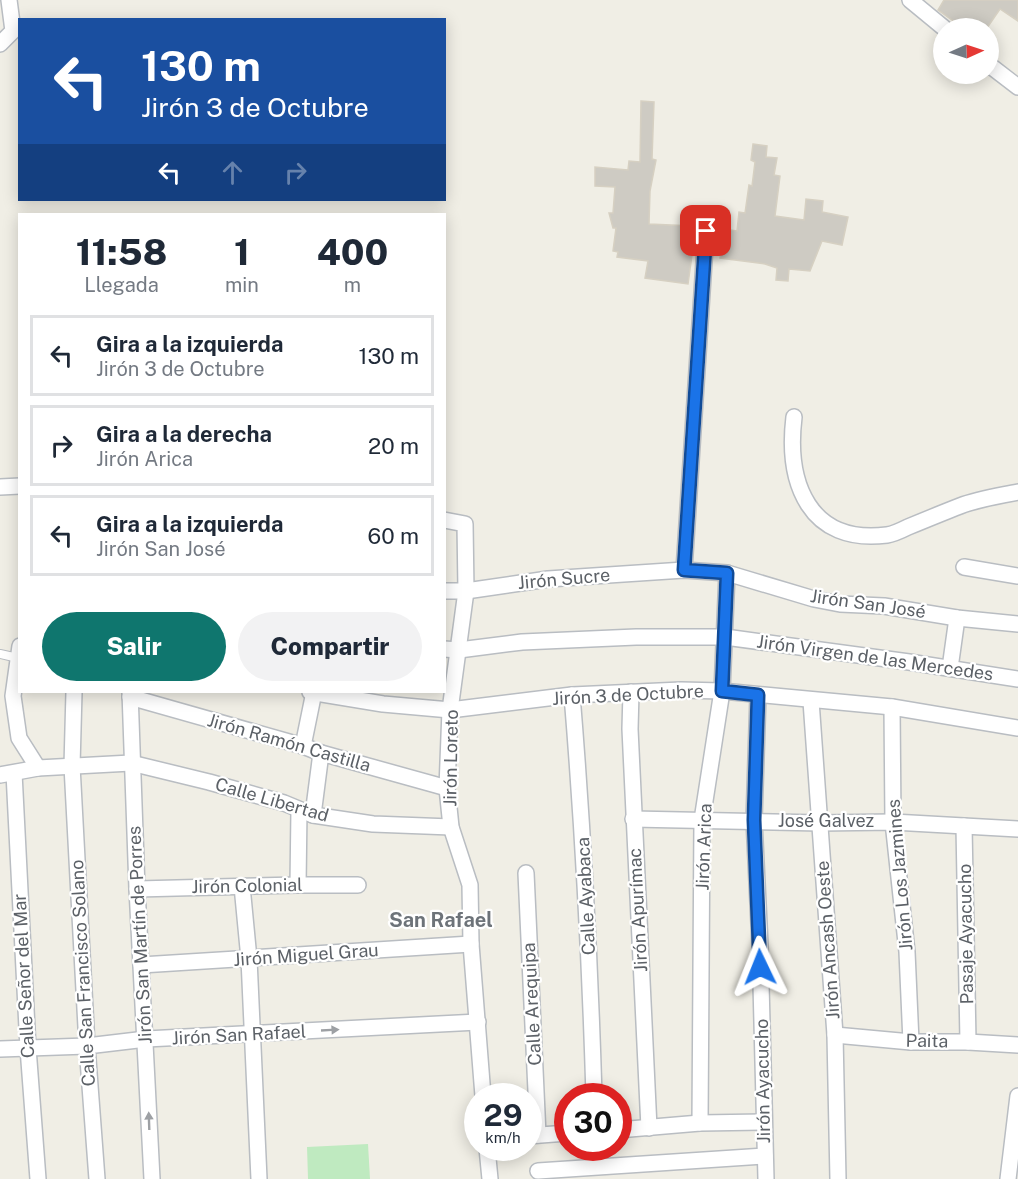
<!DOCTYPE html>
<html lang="es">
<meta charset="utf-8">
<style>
body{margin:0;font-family:"Public Sans",sans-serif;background:#f2f2f3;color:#1f2937;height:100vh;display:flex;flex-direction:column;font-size:22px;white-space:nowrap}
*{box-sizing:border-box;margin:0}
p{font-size:20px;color:#747a83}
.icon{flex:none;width:33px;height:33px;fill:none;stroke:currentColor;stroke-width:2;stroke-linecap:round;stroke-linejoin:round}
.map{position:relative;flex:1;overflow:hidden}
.side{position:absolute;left:18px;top:213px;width:428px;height:480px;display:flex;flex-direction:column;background:#fff;border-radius:0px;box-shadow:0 3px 15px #0003}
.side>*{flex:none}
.guide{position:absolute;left:18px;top:18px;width:428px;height:183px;border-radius:0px;box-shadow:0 3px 15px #0003;background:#1a4fa0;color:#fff;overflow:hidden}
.needle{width:39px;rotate:87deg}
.buttons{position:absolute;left:933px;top:18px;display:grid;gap:12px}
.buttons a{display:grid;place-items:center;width:66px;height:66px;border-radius:50%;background:#fff;box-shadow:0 3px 15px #0003;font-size:30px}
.speed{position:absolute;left:464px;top:1083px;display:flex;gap:12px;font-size:30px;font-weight:700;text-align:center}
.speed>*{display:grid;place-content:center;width:78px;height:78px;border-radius:50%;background:#fff;box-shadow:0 3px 15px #0003;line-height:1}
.speed small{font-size:15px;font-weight:400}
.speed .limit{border:9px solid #d22;background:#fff;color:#111}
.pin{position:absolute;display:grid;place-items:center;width:51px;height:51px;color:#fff;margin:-26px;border-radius:12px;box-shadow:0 3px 9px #0006}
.me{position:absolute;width:66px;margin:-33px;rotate:358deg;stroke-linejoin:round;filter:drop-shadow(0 0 4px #0008)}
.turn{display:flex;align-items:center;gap:21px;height:126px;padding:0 24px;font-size:27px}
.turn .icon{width:78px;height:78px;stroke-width:2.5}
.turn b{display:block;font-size:42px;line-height:51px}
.lanes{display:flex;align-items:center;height:57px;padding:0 24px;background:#0003;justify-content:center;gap:30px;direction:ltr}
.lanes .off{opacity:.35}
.eta{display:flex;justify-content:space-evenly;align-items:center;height:102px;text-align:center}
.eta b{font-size:36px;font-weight:800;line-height:42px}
.cta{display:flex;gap:12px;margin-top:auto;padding:12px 24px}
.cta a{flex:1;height:69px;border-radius:36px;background:#0f766e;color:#fff;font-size:24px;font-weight:800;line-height:69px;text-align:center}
.cta a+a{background:#f2f2f3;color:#1f2937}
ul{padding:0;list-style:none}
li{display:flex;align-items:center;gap:18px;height:81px;margin:0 12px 9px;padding:0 12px;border:3px solid #e0e1e3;border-radius:0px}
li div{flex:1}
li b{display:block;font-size:22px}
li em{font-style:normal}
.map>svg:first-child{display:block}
.green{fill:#bfeac0}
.building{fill:#cecbc3;stroke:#d6d0c2;stroke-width:1.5}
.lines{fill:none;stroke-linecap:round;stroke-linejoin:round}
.service-casing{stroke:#b9bdc2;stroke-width:10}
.minor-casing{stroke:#b9bdc2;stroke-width:18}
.service{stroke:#fff;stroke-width:8}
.minor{stroke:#fff;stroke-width:15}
.oneway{fill:#9da0a4}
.route-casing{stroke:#114b97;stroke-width:15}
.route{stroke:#1a73e8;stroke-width:10}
.labels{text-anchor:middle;stroke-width:4.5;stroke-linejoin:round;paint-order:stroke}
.street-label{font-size:18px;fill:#5c6167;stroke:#fff}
.neighbourhood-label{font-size:20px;font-weight:bold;fill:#6d7379;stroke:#fff}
</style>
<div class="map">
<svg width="1018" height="1179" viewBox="0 0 1018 1179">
<rect width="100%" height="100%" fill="#f0eee5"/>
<path class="green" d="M368,1144L370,1179H308L307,1147Z"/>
<g class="building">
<path d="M944,0H1018V21L1000,9L987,28H957L959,25L938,10Z"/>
<path d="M641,101L654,102L652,159L656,160L650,191L649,224L693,226L692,255L688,284L645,278L648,261L617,257L618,252L613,251L616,228H613L609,213H613L615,187L595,186V167L628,170L629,161L640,162Z"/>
<path d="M753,144L767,146L766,157L777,158L774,175L780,176L775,216L804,220L806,199L823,201L822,212L848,217L842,245L822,241L810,271L789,269L788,281L776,280L777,268L765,264L720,258L724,229L737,231L739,212L745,213L749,185L752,186L755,162L751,160Z"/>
</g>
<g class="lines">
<g class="service-casing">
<path id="service" d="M0,654L18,658"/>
</g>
<g class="minor-casing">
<g id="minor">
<path d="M910,0L944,28"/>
<path d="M0,44L13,31L9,0"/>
<path d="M988,64L1018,87"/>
<path d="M794,417C786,483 809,545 887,535C894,534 902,530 908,527C925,520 942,513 960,506C978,499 999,496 1018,492"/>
<path d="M0,487L20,486"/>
<path d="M444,520L465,524L466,591L450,710L447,788L451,827L470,885L471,944L483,1096"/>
<path d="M964,567L1018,576"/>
<path d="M684,570L706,231"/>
<path d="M444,591H466L548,579L684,570L727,573L814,599L840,604L884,606L957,618L1018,624"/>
<path d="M20,646L13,696L19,738L38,768"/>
<path d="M444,649L459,650L522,642L636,637H725L909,662L1018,679"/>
<path d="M950,668L957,618"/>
<path d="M74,692L72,766L87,1046L97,1179"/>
<path d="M130,692L137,889L152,1179"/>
<path d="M310,692L383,704L450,710L572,695L681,690L722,691L892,707L1018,728"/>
<path d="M631,692L630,729L649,1128"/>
<path d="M572,695C583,829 590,962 594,1096"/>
<path d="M758,695L754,820L760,945L766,1179"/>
<path d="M130,697L303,746L321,753L447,788"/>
<path d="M811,701L835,1035L838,1179"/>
<path d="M892,707L893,822L907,952L911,1042"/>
<path d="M303,746L314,692"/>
<path d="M14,773L28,1048L38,1179"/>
<path d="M0,775L38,768L131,763L209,782L284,803L313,815L373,824L451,827"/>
<path d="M313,815L321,753"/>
<path d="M633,819L820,823L893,822L1018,829"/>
<path d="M964,826L968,1042"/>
<path d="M526,873L538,1135"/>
<path d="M298,885L299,810"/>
<path d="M242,886L249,959L259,1179"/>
<path d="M137,889L298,885H358"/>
<path d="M141,965L471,944"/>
<path d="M835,1035L911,1042H968L1018,1045"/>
<path d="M0,1049L87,1046L146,1039L478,1022"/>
<path d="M700,1123L702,820L722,691L727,573"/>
<path d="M618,1130L700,1123L763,1122"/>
<path d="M528,1136L567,1133"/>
<path d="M487,1148L490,1179"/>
<path d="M538,1171L765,1156"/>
<path d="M1008,1179L1018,1096"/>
</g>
</g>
<use href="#service" class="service"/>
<use href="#minor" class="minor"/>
</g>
<defs><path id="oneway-solid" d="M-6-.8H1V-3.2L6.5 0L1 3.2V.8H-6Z" transform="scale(1.5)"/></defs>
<g class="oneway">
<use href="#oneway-solid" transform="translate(330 1030) rotate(-3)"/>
<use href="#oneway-solid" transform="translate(149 1121) rotate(-92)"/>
</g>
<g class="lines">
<g class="route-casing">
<path id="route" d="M706,231L684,570L727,573L722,691L758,695L754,820L760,967"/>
</g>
<use href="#route" class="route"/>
</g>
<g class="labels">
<g class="street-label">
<text transform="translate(564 579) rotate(-5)" y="6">Jirón Sucre</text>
<text transform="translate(868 604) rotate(8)" y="6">Jirón San José</text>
<text transform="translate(875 658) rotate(8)" y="6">Jirón Virgen de las Mercedes</text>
<text transform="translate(628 695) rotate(-3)" y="6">Jirón 3 de Octubre</text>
<text transform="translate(289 743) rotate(16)" y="6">Jirón Ramón Castilla</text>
<text transform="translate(451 758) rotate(-89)" y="6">Jirón Loreto</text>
<text transform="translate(272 800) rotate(16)" y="6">Calle Libertad</text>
<text x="826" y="827">José Galvez</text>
<text transform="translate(704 847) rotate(-88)" y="6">Jirón Arica</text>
<text transform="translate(900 875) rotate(-95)" y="6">Jirón Los Jazmines</text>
<text transform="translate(247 886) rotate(-1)" y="6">Jirón Colonial</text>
<text transform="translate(586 896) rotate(-93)" y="6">Calle Ayabaca</text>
<text transform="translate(638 910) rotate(-93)" y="6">Jirón Apurímac</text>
<text transform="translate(966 934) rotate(-91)" y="6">Pasaje Ayacucho</text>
<text transform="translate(140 935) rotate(-93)" y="6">Jirón San Martín de Porres</text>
<text transform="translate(828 940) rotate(-94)" y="6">Jirón Ancash Oeste</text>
<text transform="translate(306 955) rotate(-4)" y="6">Jirón Miguel Grau</text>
<text transform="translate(83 973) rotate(-93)" y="6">Calle San Francisco Solano</text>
<text transform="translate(24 976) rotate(-93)" y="6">Calle Señor del Mar</text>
<text transform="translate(532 1004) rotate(-93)" y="6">Calle Arequipa</text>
<text transform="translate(239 1035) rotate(-3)" y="6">Jirón San Rafael</text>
<text transform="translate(927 1041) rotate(1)" y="6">Paita</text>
<text transform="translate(763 1081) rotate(-91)" y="6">Jirón Ayacucho</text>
</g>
<g class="neighbourhood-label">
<text x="441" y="927">San Rafael</text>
</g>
</g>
</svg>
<div class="buttons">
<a><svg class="needle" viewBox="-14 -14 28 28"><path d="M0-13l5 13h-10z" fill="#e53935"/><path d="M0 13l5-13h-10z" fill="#747a83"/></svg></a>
</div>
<div class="speed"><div>29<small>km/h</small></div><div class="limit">30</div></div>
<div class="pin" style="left:706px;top:231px;background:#d93025"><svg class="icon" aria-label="arrive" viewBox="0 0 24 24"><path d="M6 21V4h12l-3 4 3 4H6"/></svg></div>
<svg class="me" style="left:760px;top:967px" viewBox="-20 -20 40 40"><path d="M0-17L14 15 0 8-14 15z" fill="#1a73e8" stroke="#fff" stroke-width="4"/></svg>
<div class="guide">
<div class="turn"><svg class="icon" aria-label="left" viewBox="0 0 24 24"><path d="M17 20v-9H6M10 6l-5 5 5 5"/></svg><div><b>130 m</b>Jirón 3 de Octubre</div></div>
<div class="lanes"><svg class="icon" aria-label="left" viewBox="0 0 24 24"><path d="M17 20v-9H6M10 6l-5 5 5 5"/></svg><svg class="icon off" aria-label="ahead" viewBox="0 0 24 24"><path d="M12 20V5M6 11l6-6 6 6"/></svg><svg class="icon off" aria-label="right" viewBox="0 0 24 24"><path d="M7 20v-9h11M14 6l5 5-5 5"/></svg></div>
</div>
<section class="side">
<div class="eta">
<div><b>11:58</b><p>Llegada</p></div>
<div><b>1</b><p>min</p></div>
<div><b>400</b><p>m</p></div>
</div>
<ul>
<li><svg class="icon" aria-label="left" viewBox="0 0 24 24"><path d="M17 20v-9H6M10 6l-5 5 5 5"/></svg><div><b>Gira a la izquierda</b><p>Jirón 3 de Octubre</p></div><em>130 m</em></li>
<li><svg class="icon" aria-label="right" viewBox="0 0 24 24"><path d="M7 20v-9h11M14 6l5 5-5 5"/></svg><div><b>Gira a la derecha</b><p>Jirón Arica</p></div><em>20 m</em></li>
<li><svg class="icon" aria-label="left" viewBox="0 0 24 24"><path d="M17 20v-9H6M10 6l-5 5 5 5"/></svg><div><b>Gira a la izquierda</b><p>Jirón San José</p></div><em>60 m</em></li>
</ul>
<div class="cta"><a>Salir</a><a>Compartir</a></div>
</section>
</div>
